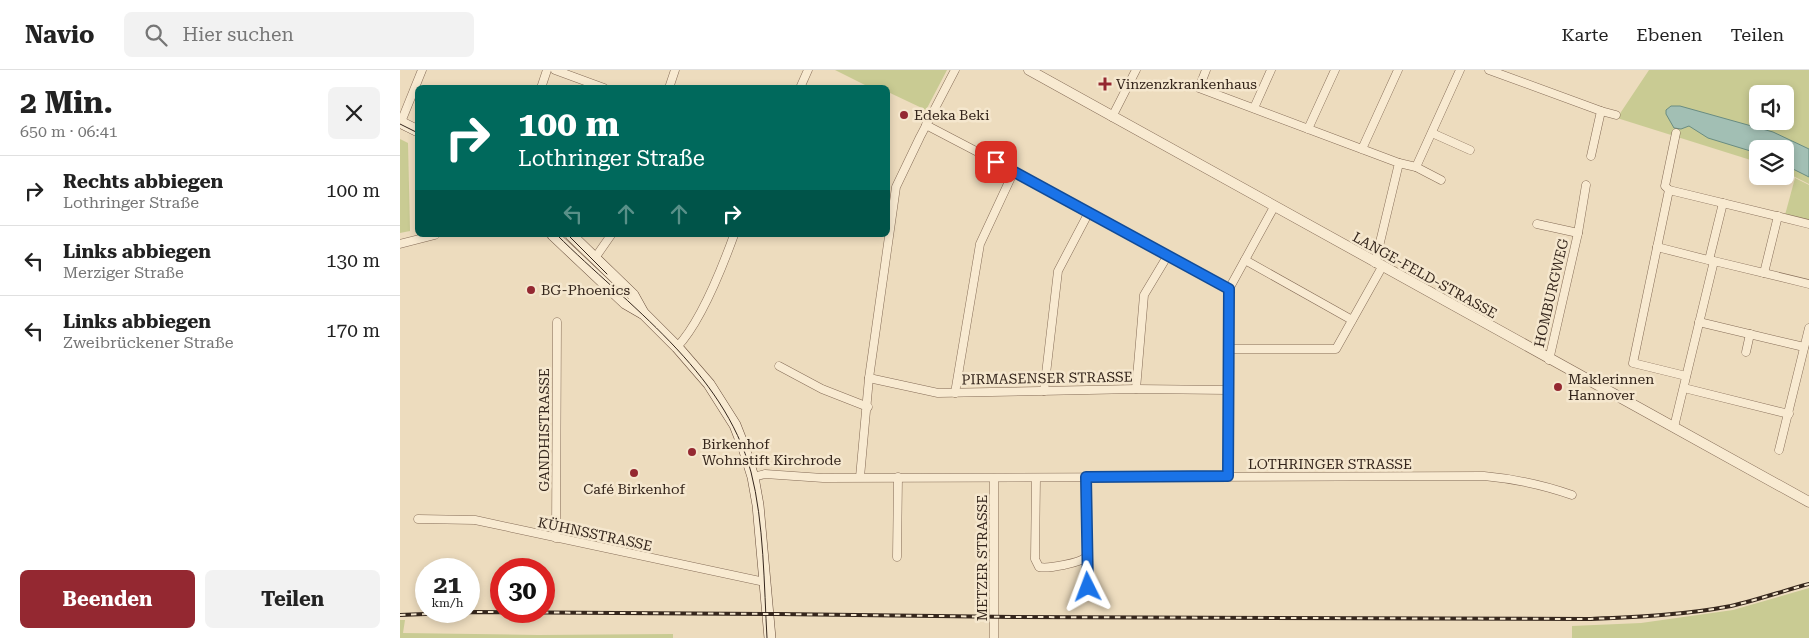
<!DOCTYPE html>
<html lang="de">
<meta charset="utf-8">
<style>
body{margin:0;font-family:"Roboto Serif",serif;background:#f2f2f2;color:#222;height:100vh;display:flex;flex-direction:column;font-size:19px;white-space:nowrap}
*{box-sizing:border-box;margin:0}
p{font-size:16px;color:#767676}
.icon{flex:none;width:28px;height:28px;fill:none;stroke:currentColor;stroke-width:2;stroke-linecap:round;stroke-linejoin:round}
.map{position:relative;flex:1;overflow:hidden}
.drawer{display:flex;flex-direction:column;background:#fff;width:400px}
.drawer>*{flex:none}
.banner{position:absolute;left:15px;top:15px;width:475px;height:152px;border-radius:8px;box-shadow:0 2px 8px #0003;background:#00695c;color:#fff;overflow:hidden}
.buttons{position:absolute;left:1349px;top:15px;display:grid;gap:10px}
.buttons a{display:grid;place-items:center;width:45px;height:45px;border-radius:8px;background:#fff;box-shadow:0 2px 8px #0003;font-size:25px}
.speed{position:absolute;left:15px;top:488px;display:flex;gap:10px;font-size:25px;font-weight:700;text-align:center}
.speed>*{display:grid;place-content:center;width:65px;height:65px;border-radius:50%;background:#fff;box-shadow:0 2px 8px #0003;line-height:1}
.speed small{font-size:12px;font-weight:400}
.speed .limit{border:8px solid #d22;background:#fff;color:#111}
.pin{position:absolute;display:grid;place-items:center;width:42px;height:42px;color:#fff;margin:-21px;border-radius:10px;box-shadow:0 2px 8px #0006}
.me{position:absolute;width:55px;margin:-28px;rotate:357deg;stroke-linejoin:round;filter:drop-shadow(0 0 4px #0008)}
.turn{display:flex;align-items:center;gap:18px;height:105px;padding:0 20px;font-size:22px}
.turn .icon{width:65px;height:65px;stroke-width:2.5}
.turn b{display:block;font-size:35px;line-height:42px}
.lanes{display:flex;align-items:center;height:48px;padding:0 20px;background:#0003;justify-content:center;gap:25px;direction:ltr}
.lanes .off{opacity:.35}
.round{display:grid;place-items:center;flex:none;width:52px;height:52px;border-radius:8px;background:#f2f2f2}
.head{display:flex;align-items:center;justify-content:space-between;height:85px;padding:0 20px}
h1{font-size:30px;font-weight:700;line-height:38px}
.primary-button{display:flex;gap:10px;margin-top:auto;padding:10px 20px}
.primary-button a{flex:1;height:58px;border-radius:8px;background:#942831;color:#fff;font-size:20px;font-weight:700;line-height:58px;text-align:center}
.primary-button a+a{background:#f2f2f2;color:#222}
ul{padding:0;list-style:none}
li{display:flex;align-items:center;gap:15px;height:70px;padding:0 20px;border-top:1px solid #e0e0e0}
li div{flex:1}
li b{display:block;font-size:19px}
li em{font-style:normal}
header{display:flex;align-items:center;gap:30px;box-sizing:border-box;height:70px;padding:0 25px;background:#fff;border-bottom:1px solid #e0e0e0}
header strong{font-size:24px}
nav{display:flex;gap:28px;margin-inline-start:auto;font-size:18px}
.search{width:350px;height:45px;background:#f2f2f2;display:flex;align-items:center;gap:12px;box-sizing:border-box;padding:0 18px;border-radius:8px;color:#767676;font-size:19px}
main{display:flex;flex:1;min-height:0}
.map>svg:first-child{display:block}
.green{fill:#c9cb93;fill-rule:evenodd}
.water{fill:#a2bfb4;stroke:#698c81}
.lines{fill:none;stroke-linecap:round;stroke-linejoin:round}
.minor-casing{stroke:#856c57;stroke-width:9}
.tertiary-casing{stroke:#856c57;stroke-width:11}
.secondary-casing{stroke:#674d3b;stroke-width:12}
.minor{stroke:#f8ead1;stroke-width:8}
.tertiary{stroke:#f8ead1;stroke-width:10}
.secondary{stroke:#f8ead1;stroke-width:11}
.tram{stroke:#35261c;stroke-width:1}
.rail-casing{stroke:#35261c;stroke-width:4}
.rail{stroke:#f5e7ce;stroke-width:2;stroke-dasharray:5.5;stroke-linecap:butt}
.route-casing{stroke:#114b97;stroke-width:12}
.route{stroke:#1a73e8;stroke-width:9}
.poi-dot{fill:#942831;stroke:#f5e7ce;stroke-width:2}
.labels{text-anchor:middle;stroke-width:5;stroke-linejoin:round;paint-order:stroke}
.poi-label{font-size:14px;fill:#35261c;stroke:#f5e7ce;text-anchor:start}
.street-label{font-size:14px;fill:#35261c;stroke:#f5e7ce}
</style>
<header>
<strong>Navio</strong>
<div class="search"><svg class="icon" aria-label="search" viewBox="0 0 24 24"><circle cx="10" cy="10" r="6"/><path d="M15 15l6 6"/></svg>Hier suchen</div>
<nav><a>Karte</a><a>Ebenen</a><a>Teilen</a></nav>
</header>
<main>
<section class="drawer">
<div class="head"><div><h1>2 Min.</h1><p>650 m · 06:41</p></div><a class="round"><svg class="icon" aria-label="close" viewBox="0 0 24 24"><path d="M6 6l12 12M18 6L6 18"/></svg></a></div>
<ul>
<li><svg class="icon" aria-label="right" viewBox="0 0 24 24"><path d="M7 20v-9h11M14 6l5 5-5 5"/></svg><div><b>Rechts abbiegen</b><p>Lothringer Straße</p></div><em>100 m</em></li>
<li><svg class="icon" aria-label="left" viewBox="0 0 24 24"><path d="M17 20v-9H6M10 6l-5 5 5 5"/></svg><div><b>Links abbiegen</b><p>Merziger Straße</p></div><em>130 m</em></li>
<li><svg class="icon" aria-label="left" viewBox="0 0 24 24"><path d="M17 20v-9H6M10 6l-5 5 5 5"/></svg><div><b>Links abbiegen</b><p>Zweibrückener Straße</p></div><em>170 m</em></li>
</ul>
<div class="primary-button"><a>Beenden</a><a>Teilen</a></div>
</section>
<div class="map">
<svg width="1409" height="568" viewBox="0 0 1409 568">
<rect width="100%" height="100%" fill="#eddcbe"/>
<g class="green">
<path d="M435,0H547L526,40L488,22V18L469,17Z"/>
<path d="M1249,0H1409V114L1385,102V79H1358L1357,92L1217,48ZM1358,24H1385V51H1358Z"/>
<path d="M0,69L8,73L10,161L0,163Z"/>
<path d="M1395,108L1409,115V151L1385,145Z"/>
<path d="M1409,518V568H1172V556L1241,553L1333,540Z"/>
<path d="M0,550H5L3,563L138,565L273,564V568H0Z"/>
</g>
<path class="water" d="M1271,36H1280L1373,62L1409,79V107L1385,95V79H1358L1357,83L1308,68L1289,56L1281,59L1274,58L1266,44V40Z"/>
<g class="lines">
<g class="minor-casing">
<g id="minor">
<path d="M155,0L204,18"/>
<path d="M806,0L799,18L999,93L975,193"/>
<path d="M1089,0L1201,41L1191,86"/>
<path d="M141,18L147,0"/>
<path d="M269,18L275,0"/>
<path d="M400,18L408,0"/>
<path d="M854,38L871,0"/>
<path d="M1201,41L1216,45"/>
<path d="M712,47L736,0"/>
<path d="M1,52L22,0"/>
<path d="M526,55L614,101L829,219"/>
<path d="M908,59L935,0"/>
<path d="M1032,63L1070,80"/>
<path d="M1276,63L1265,116L1269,120L1233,293L1286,306"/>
<path d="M962,79L998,0"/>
<path d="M999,93L1016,97L1060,0"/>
<path d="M1016,97L1041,110"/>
<path d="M1269,120L1409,154"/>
<path d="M1137,154L1178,163"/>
<path d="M0,174L35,165"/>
<path d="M1257,177L1312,191"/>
<path d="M195,188L211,165"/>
<path d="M845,190L952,250"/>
<path d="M1309,190L1323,133"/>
<path d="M1364,203L1378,146"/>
<path d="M1299,252L1404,277"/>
<path d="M277,277C301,252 322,198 334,165"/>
<path d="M830,279H936L982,197"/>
<path d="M1346,282L1350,264"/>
<path d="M1149,290L1178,163L1186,115"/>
<path d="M379,296L422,319L468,337"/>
<path d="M469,308L538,323L736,319L828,320"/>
<path d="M1284,318L1389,344"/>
<path d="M736,319L744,225L768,185"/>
<path d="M644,321L658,201L689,142"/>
<path d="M555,323L580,174L614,101"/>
<path d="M1274,357L1314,191L1409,214"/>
<path d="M1379,380L1409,258"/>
<path d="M828,406L829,219L874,137"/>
<path d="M353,407L365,404L423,408L1084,406C1116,409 1141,414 1172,425"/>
<path d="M460,407L469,308L496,117L520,67L555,0"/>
<path d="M686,407L688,517"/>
<path d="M594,408V568"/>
<path d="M636,408L635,489L639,497C648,499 680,493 686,487"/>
<path d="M18,449L75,450L365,512"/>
<path d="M156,468L157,252"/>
<path d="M497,487L498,407"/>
</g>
</g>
<g class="tertiary-casing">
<path id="tertiary" d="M629,0L1409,432"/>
</g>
<g class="secondary-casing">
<g id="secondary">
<path d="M0,52L18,61"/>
<path d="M153,165L225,233L244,244L277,277L309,314L335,355L344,378L353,407L358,435L370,568"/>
<path d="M171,165L233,225L243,243"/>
</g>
</g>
<use href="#minor" class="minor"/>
<use href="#tertiary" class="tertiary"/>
<use href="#secondary" class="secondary"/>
<g class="tram">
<path d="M0,54L18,63"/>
<path d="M157,165C228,236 323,300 351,402C364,452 364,516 367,568"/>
<path d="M168,165L207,204"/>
</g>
<g class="rail-casing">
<path id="rail" d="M0,545L76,542L377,544L614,547L1190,549C1237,547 1285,545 1331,536C1357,530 1383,521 1409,514"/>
</g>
<use href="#rail" class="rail"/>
</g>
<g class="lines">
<g class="route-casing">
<path id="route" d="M596,92L829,219L828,406L686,407L688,517"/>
</g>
<use href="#route" class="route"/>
</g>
<g class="poi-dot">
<path d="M702.5 6.5h5v5h5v5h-5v5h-5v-5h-5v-5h5z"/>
<circle cx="504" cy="45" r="5"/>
<circle cx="131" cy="220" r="5"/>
<circle cx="1158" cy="317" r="5"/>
<circle cx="292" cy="382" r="5"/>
<circle cx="234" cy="403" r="5"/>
</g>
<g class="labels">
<g class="poi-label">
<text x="716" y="19">Vinzenzkrankenhaus</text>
<text x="514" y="50">Edeka Beki</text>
<text x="141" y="225">BG-Phoenics</text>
<text x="1168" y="314">Maklerinnen<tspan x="1168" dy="16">Hannover</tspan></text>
<text x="302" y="379">Birkenhof<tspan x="302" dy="16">Wohnstift Kirchrode</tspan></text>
<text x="234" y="424" text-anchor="middle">Café Birkenhof</text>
</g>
<g class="street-label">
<text transform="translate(1025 205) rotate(29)" y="5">LANGE-FELD-STRASSE</text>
<text transform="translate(1151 223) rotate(-77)" y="5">HOMBURGWEG</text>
<text transform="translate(647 308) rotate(-1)" y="5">PIRMASENSER STRASSE</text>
<text transform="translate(144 360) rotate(-90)" y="5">GANDHISTRASSE</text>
<text x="930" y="399">LOTHRINGER STRASSE</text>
<text transform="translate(195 464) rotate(12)" y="5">KÜHNSSTRASSE</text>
<text transform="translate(582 488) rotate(-90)" y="5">METZER STRASSE</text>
</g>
</g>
</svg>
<div class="buttons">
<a><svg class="icon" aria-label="sound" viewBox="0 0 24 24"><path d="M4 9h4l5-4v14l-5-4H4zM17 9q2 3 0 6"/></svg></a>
<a><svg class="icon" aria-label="layers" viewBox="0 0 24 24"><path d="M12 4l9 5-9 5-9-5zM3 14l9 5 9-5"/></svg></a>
</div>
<div class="speed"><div>21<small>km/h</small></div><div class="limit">30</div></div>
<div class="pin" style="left:596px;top:92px;background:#d93025"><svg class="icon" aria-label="arrive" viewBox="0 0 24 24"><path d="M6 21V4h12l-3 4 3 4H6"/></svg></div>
<svg class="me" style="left:688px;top:517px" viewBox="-20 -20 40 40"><path d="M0-17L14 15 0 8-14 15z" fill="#1a73e8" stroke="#fff" stroke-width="4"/></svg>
<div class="banner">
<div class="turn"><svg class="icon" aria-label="right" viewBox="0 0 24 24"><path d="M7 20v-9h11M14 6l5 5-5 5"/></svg><div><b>100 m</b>Lothringer Straße</div></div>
<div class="lanes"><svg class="icon off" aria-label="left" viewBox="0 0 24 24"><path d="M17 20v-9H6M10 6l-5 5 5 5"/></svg><svg class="icon off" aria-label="ahead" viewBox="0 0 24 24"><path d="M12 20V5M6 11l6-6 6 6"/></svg><svg class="icon off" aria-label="ahead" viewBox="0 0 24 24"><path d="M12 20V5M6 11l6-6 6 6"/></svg><svg class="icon" aria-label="right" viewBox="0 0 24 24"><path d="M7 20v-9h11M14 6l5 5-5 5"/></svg></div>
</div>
</div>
</main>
